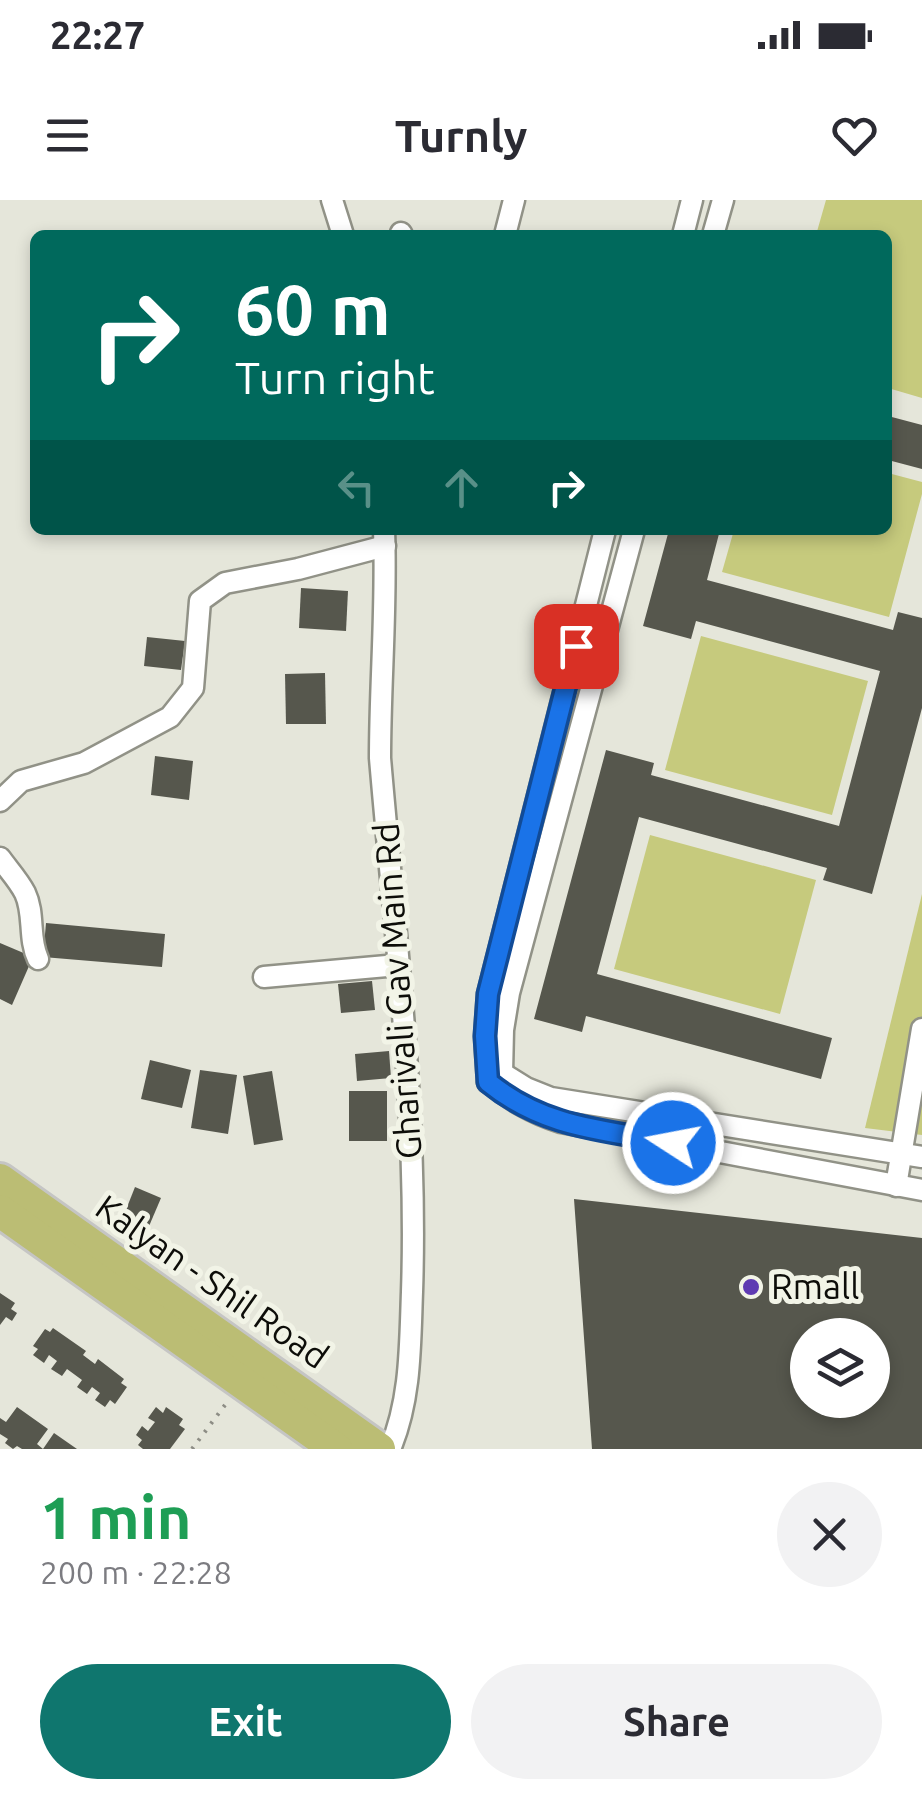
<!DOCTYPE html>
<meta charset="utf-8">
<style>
body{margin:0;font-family:Ubuntu,sans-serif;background:#f2f2f3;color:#2b2b33;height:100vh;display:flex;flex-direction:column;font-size:38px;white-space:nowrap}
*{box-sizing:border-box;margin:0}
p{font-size:32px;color:#7c7c81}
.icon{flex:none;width:55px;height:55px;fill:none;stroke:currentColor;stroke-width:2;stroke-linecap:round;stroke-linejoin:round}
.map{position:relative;height:1249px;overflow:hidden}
.details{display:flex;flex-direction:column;background:#fff;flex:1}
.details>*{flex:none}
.guide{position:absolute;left:30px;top:30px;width:862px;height:305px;border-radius:15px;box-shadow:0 5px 15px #0003;background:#00695c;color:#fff;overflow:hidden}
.buttons{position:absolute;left:790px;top:1118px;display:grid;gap:20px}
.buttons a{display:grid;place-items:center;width:100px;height:100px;border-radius:50%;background:#fff;box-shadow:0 5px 15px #0003;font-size:50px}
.pin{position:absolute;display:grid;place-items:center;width:85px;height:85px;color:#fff;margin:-42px;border-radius:20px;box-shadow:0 5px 15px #0006}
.me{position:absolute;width:110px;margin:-55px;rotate:281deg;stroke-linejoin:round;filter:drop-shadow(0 0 8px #0008)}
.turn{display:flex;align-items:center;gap:35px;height:210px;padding:0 40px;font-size:45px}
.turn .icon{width:130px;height:130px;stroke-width:2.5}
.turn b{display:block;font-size:70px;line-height:85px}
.lanes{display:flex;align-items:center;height:95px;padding:0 40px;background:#0003;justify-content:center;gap:50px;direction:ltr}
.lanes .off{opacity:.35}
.round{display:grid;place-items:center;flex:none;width:105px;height:105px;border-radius:52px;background:#f2f2f3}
.head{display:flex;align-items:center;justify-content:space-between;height:170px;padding:0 40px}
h1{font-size:60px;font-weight:700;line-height:75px;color:#1e9e55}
.button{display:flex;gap:20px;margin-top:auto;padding:20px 40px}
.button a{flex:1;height:115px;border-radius:60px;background:#0f766e;color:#fff;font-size:40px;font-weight:700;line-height:115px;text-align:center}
.button a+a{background:#f2f2f3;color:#2b2b33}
.status{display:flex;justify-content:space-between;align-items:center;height:70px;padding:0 50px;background:#fff;direction:ltr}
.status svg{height:28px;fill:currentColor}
header{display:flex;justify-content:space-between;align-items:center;height:130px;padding:0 40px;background:#fff;font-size:45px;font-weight:700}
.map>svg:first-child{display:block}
.green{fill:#c6ca7d}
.building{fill:#56574d;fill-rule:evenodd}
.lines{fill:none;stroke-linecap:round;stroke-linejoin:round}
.minor-casing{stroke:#919287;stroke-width:25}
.primary-casing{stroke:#c5c5c4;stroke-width:38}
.path{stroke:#8d8d85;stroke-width:4;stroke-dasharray:2.5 8;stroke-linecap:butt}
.minor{stroke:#fff;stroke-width:20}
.primary{stroke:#bbbd74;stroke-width:32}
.route-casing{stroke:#114b97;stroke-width:25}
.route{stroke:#1a73e8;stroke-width:18}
.poi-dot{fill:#5e3ab2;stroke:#f2f4e7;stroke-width:4}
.labels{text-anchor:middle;stroke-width:10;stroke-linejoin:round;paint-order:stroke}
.street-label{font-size:35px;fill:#0d0d09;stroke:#f2f4e7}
.poi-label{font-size:35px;fill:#0d0d09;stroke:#f2f4e7;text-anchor:start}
</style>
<div class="status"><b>22:27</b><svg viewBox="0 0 49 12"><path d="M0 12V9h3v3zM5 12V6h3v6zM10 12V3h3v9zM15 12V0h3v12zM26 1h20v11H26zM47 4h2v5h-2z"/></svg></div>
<header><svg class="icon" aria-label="menu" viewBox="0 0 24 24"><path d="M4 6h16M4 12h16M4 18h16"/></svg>Turnly<svg class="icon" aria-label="heart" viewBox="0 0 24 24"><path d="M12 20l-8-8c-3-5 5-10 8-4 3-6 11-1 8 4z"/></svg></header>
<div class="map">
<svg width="922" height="1249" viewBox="0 0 922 1249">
<rect width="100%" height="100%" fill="#e5e6da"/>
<g class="green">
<path d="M826,0H922V198L888,188V35H816Z"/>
<path d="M888,273L922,282V294L889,417L722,372L734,330H888Z"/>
<path d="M701,436L868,481L832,615L665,570Z"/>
<path d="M650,635L816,680L780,814L614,769Z"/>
<path d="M922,694V935L865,928Z"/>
</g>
<g class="building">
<path d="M888,216L922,225V269L888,260Z"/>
<path d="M669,330H720L707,380L893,430L898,412L922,418V508L872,694L823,680L827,668L639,617L597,774L832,838L821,879L586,816L582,832L534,819L606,550L654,563L651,575L839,626L880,471L696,421L691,439L643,426Z"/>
<path d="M301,388L348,391L346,431L299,428Z"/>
<path d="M147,437L185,441L181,470L144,466Z"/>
<path d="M325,473L326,524H286L285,474Z"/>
<path d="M155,556L193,561L189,600L151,595Z"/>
<path d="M46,723L165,734L162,767L43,757Z"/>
<path d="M0,743L33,757L12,805L0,799Z"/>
<path d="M372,781L375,810L341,813L338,784Z"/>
<path d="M389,851L391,878L357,881L355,854Z"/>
<path d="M150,860L191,870L182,908L141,899Z"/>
<path d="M200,870L237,875L228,934L191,928Z"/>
<path d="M272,871L283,940L254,945L243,876Z"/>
<rect x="349" y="891" width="38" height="50"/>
<path d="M135,987L161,998L141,1045L116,1035Z"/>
<path d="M574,999L922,1038V1249H592ZM808,1135H872V1200H808Z"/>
<path d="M0,1093L15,1103L11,1109L17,1113L12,1121L6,1117L0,1125Z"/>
<path d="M53,1128L86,1151L83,1155L95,1164L98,1159L124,1179L121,1183L127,1187L115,1204L110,1200L105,1207L95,1200L100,1193L92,1187L87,1194L77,1187L82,1180L67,1169L62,1176L51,1169L57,1161L49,1155L44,1163L33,1155L38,1149L33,1146L45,1129L50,1132Z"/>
<path d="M17,1207L48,1229L37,1244L43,1249L54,1233L77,1249H22L17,1246L13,1249L5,1243L8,1239L0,1234V1218L6,1222Z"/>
<path d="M156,1207L163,1213L166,1207L183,1219L179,1225L185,1229L170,1249H143L138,1245L142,1240L136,1235L142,1226L148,1231L155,1222L148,1218Z"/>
</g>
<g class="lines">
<g class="minor-casing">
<g id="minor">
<path d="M332,0L343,35"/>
<path d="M401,33L402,35"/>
<path d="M505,35L514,0"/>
<path d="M683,35L692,0"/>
<path d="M713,35L723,0"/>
<path d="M384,330C387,406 380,482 380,558C395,735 418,914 412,1092C410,1146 411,1199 390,1249"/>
<path d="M0,601L21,581L84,563L170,517L193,488L200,401L225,383L298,369L385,346"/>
<path d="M0,658C8,669 19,681 25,693C35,714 28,738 38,759"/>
<path d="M264,777L398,765"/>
<path d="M502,873L503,830L509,793L634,330"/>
<path d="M502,873L526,888L551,898L922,957"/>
<path d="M488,882L485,837L488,794L605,330"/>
<path d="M488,882C511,900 532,913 561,922L922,990"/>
<path d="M896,986L922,829"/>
</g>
</g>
<g class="primary-casing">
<g id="primary">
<path d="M0,980L379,1249"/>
<path d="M0,1011L336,1249"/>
</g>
</g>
<path class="path" d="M192,1249L225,1205"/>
<use href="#minor" class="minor"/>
<use href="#primary" class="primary"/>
</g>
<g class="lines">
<g class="route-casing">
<path id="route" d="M576,446L488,794L485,836L488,882C544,928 603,930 673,943"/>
</g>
<use href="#route" class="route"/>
</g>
<circle class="poi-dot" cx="751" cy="1087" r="10"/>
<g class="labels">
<g class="street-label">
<text transform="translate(398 791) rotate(-94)" y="12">Gharivali Gav Main Rd</text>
<text transform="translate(212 1082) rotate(35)" y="12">Kalyan - Shil Road</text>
</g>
<g class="poi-label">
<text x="771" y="1099">Rmall</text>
</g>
</g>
</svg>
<div class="buttons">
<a><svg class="icon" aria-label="layers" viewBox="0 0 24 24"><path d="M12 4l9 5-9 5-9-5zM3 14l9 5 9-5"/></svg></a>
</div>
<div class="pin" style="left:576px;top:446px;background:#d93025"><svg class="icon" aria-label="arrive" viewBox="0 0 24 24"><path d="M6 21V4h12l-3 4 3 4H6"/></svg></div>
<svg class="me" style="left:673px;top:943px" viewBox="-20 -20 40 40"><circle r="17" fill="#1a73e8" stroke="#fff" stroke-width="3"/><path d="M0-11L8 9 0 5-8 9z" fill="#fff"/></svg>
<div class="guide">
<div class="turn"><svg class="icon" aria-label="right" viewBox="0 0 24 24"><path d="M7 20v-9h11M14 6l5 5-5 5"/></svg><div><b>60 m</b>Turn right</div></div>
<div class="lanes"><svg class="icon off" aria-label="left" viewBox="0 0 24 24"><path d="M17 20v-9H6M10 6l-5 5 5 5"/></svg><svg class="icon off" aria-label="ahead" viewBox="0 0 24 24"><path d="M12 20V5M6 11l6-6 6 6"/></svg><svg class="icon" aria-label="right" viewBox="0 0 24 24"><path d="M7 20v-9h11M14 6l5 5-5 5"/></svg></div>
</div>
</div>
<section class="details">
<div class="head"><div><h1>1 min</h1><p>200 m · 22:28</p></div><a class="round"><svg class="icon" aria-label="close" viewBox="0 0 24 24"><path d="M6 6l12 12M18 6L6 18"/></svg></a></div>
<div class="button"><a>Exit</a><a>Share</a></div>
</section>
